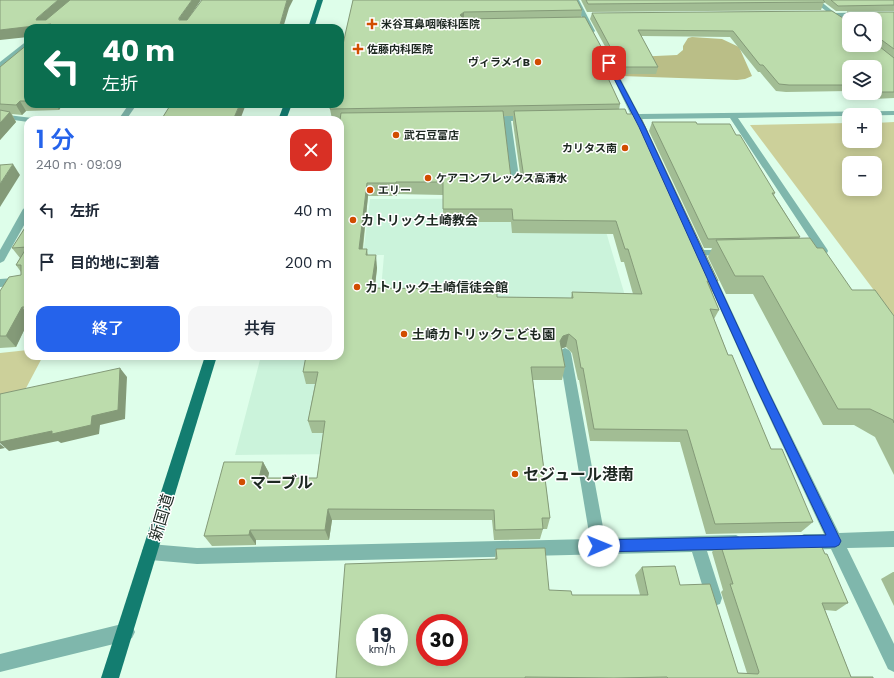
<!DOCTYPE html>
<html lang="ja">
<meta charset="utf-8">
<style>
body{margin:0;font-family:Poppins,"Noto Sans JP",sans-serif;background:#f6f6f7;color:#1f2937;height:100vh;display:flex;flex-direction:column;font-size:15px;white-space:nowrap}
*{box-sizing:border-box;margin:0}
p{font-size:13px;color:#747a83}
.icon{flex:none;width:22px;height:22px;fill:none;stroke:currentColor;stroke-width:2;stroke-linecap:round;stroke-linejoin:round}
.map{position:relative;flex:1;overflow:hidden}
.drawer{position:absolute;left:24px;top:116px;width:320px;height:244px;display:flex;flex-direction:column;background:#fff;border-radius:12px;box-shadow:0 2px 10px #0003}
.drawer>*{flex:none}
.banner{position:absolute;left:24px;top:24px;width:320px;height:84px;border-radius:12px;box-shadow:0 2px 10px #0003;background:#0b6e4f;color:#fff;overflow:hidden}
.fabs{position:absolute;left:842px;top:12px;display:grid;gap:8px}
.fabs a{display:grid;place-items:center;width:40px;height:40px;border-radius:8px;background:#fff;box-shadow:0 2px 10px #0003;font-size:20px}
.speed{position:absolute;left:356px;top:614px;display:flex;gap:8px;font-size:20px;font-weight:700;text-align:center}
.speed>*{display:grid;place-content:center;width:52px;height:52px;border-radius:50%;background:#fff;box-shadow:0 2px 10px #0003;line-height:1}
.speed small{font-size:10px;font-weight:400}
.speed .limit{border:6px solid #d22;background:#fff;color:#111}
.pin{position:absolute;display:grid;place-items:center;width:34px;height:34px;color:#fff;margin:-17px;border-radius:8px;box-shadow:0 2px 6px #0006}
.me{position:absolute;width:44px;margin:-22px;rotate:89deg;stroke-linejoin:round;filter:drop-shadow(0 0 3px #0008)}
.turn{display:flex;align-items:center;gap:14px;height:84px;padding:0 12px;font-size:18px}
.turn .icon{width:52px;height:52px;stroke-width:2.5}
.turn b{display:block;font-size:28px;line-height:34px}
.round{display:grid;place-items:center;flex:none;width:42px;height:42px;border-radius:12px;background:#f6f6f7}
.headline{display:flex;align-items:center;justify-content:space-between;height:68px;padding:0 12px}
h1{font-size:24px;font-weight:600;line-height:30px;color:#2563eb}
.cta{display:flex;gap:8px;margin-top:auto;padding:8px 12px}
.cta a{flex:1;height:46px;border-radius:12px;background:#2563eb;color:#fff;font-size:16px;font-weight:600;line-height:46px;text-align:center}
.cta a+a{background:#f6f6f7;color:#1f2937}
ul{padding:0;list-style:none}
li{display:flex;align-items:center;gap:12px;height:52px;padding:0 12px}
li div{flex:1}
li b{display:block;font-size:15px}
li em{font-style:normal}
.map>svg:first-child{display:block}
.built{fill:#cbf3db}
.green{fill:#ccd09a;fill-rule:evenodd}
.forest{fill:#babe87}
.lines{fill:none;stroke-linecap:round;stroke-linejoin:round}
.minor{fill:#7fb7ac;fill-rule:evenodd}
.major{fill:#137d70;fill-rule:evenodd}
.wall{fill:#a2bd94;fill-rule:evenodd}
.shaded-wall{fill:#849a78}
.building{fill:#bcdcac;stroke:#849a78;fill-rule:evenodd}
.route{fill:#2563eb;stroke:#184099}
.poi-dot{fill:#d14d00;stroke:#fff;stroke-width:1.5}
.labels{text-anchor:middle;stroke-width:3;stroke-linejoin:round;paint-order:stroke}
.far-poi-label{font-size:11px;font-weight:bold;fill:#1d2821;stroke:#fff;text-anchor:start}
.poi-label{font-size:13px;font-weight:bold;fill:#1d2821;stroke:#fff;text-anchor:start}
.near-poi-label{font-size:16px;font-weight:bold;fill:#1d2821;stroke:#fff;text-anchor:start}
.near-street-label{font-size:16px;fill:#1d2821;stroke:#fff}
</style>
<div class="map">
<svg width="894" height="678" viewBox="0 0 894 678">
<rect width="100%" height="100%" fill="#defeea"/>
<path class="built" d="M596,198L626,299L466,300L472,453L235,455L261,356H340L379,312L384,255H363L370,199Z"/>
<g class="green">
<path d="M894,122V317L750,125L849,123V141H875V123ZM849,163H875V189H849Z"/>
<path d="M28,350V356H43L25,390L0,395V353Z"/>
</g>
<path class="forest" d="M692,37L722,39L739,47L752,76L745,79L737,80L621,76L613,58L677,55L683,50V46L688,38Z"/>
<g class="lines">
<g class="minor">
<path d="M573,0H579L595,31L594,32L589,31Z"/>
<path d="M812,0H819L835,13L894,12V16L840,17L849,24V29Z"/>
<path d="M28,40V45L0,68V62Z"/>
<path d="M602,52L607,53L639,114L894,111V115L738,118L827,249L828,251L827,253H807L806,251L807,249L816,248L730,118L642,119L648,132L644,134H641L634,119H626L625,117L631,115L601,53Z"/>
<path d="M129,104H137L126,120H118Z"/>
<path d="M0,114L32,118L36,120H28V122L0,118Z"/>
<path d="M507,116H529L533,118L529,120L511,121L521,191L516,194L511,191L503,121H487L483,119L487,117Z"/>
<path d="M28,206V218L4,261L0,263V250L23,209Z"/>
<path d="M700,250H727L732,253L727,256L696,255L695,253Z"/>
<path d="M709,269L713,270L714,273L768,389L839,533L894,531V547L847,548L894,644V672L888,669L831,549L804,550L798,547L796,542L798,537L804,534H824L756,389L704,273L705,270Z"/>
<path d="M28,277V285L0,287V279Z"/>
<path d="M565,348L569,350L571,353L605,538L736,535L742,538L744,543L742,548L736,551H707L722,598L720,604L714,606L708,604L692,552L197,564L150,560L144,558L142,552L144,546L150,544L197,548L590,539L559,353L561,350Z"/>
<path d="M126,623L132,626L135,632L132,638L126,641L0,672V654Z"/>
</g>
<g class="major">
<path d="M317,0H323L314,28H308Z"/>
<path d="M284,104H292L286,120H278Z"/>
<path d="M205,356H217L119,678H101Z"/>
</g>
</g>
<g class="wall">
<path d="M353,0H384L582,10L581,17L611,65L609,74H606L620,104L619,110L636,118L718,281L712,293L719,310L714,319L728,355L771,449L813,522L801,532L706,534L680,442L590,441L579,380H578L572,353L566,347L562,348L565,367L562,380H533L550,518L547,529H543L540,539L494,540L492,520H332L329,540H256V545L212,546L204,536L263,462L269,473L268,478H317L323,433H312L308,421L315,384H306L303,372L340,356V119H332L330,109ZM503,116H513V123L521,180L517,182L511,178ZM397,194L443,195V222H511L512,233L613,234L621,262H624L633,294L572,292L571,298L497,297L451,292L375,288L377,268L368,255L367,249H363L368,196H397Z"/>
<path d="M581,0H823L824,1V0H894V11H836L824,2L821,10L587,12Z"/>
<path d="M847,12H894V98L873,99L867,93H875V67H849V91L786,92L776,91L760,72H758L730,37L641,36L658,67L656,74H620L590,19L592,13L846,20L844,18ZM849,19H875V45H849Z"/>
<path d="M28,44V104H63L59,110L26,111L22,115L12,114L16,122L0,140V67Z"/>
<path d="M652,122L697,124L736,135L775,193L774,195L800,237L799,238L817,248L852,290L894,316V475L875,437L854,425H823L753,294H726L708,257L712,248H704L649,131Z"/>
<path d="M28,223V322L16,347L0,348V291L21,275V272L16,265L20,258L12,248Z"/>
<path d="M720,543L825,554L848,603L836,611L825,610L851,677L873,678H336L495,559L496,549L549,590L572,595H640L635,575L642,567L680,585L738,673H747L721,592L723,590L712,552Z"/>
<path d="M893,572H894V606L881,579Z"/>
</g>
<g class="shaded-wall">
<path d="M58,0H73L51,24L53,28H28V37L0,40V30L36,20L37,18Z"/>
<path d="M192,0H201L182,28L179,18Z"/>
<path d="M287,0H293L289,8L283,28H279Z"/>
<path d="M464,12V20L460,15Z"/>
<path d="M20,101L26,111L22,115L16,105Z"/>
<path d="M56,104H63L59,110Z"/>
<path d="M240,104H246L240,120H233Z"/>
<path d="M10,112L16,122L0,140V123Z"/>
<path d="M13,164L20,175L0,207V184Z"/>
<path d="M367,183L368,196L361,262L359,249Z"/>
<path d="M376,255L377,268L373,301L371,288Z"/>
<path d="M22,307L28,315V322L16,347L6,336Z"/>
<path d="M569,334L566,347L560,349V341L563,336Z"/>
<path d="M120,368L127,377L125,419L100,425L99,434L61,443L58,441L9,451L0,443V442L92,416Z"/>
<path d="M0,444L5,448L0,449Z"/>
<path d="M263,462L269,473L265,489L259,478Z"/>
<path d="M328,509L332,520L329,540L325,530Z"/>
<path d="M250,530L256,540V545L249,535Z"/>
</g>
<g class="building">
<path d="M0,0H58L37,18L36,20H46L70,0H192L179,18V20H187L202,0H287L279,28H47L51,24L0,30Z"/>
<path d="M353,0H577L582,10L464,12L460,15L464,19L585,17L611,65H602L620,104L330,109L331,104H340V59L345,35Z"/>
<path d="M586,0H823L825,2L588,4Z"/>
<path d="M831,0H894V5L838,6Z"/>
<path d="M832,11L849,22V45H875V43L894,58V92H877L875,90V67H849V85H789L779,84L763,65H760L733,31L638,30L658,67H621L592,13Z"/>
<path d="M847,12H894V49L879,38H875V19H853L854,18Z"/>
<path d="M28,44V101H20L16,105L0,104V67Z"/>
<path d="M171,104H240L233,120H161Z"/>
<path d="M625,109L627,114H634L636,118H641L718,281H707L719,310L710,309L728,355H732L771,449H782L813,522L715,524L687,430L594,429L583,368H581L576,340L569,334L563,336L560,341L565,367H531L550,518H542L543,529L495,530L494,510L328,509L325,530H250L249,535L204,536L224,462H263L259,478H317L325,421H308L318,372H303L306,356H340V120L341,113L503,111L511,178L517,182L524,178L514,111ZM396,182H443V209H512L513,220L616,221L625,249H628L642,294L572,292L573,298L497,297V293L451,292V289L371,288L376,255H366L367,249H359L367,183H396Z"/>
<path d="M0,110L10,112L0,123Z"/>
<path d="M652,122H696L697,124H730L736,135H740L775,193H772L800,237L708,239Z"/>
<path d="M13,164L0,184V165Z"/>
<path d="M28,223V307H22L6,336H0V291L9,277L21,275V265H16L27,247L12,248Z"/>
<path d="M810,238L817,248H823L852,290H875L894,316V423L893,420L870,409H838L763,276H735L716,240Z"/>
<path d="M120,368L118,410L92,416L91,425L52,434V431L0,442V394Z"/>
<path d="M819,541L825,554H827L848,603H822L851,677H873V678H668L667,677L614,678L525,677V678H336L345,564L497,559L496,549L545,548L549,590L571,591L572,595H648L642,567L675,566L680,585L710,584L738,673L758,674L759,672L730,584H733L720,543ZM365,623H399V657H365ZM425,623H459V657H425Z"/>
</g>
<path class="route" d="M609,61L611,63L645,127L767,389L839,537L841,541L839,545L835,547L599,552L595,550L593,546L595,542L599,540L826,535L757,389L639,127L606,63Z"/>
<g class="poi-dot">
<path d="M370 18h4v4h4v4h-4v4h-4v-4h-4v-4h4z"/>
<path d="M356 43h4v4h4v4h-4v4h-4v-4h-4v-4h4z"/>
<circle cx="538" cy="62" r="4"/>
<circle cx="396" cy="135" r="4"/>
<circle cx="625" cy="148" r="4"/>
<circle cx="428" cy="178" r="4"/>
<circle cx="370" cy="190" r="4"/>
<circle cx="353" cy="220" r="4"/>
<circle cx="357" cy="287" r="4"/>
<circle cx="404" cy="334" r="4"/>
<circle cx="515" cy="474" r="4"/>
<circle cx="242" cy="482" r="4"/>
</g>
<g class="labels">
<g class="far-poi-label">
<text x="381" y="28">米谷耳鼻咽喉科医院</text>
<text x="367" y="53">佐藤内科医院</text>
<text x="530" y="66" text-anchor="end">ヴィラメイB</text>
<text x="404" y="139">武石豆富店</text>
<text x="617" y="152" text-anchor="end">カリタス南</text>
<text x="436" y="182">ケアコンプレックス高清水</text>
<text x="378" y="194">エリー</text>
</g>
<g class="poi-label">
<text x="361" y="225">カトリック土崎教会</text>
<text x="365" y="292">カトリック土崎信徒会館</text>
<text x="412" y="339">土崎カトリックこども園</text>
</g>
<g class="near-poi-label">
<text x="523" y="480">セジュール港南</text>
<text x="250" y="488">マーブル</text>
</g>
<g class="near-street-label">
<text transform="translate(161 517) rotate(-73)" y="6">新国道</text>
</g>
</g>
</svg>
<div class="fabs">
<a><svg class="icon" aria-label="search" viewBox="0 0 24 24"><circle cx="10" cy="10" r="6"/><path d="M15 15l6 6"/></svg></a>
<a><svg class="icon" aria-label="layers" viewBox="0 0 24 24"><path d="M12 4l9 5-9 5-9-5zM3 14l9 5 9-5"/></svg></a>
<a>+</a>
<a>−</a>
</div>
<div class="speed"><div>19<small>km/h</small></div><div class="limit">30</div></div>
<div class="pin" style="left:609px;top:63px;background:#d93025"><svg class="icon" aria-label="arrive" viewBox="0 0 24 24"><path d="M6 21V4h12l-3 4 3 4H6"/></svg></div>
<svg class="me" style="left:599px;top:546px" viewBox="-20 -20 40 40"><circle r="19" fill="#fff"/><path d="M0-13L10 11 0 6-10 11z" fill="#2563eb"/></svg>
<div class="banner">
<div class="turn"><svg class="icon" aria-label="left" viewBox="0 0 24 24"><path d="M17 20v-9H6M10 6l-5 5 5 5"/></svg><div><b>40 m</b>左折</div></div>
</div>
<section class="drawer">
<div class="headline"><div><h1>1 分</h1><p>240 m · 09:09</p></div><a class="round" style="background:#d93025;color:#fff"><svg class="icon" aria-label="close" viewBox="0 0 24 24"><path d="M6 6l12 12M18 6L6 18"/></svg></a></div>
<ul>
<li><svg class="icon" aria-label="left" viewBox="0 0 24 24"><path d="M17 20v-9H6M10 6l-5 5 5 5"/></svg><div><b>左折</b></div><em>40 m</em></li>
<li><svg class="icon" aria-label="arrive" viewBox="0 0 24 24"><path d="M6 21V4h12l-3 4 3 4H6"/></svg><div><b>目的地に到着</b></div><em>200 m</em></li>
</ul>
<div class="cta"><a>終了</a><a>共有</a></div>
</section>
</div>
